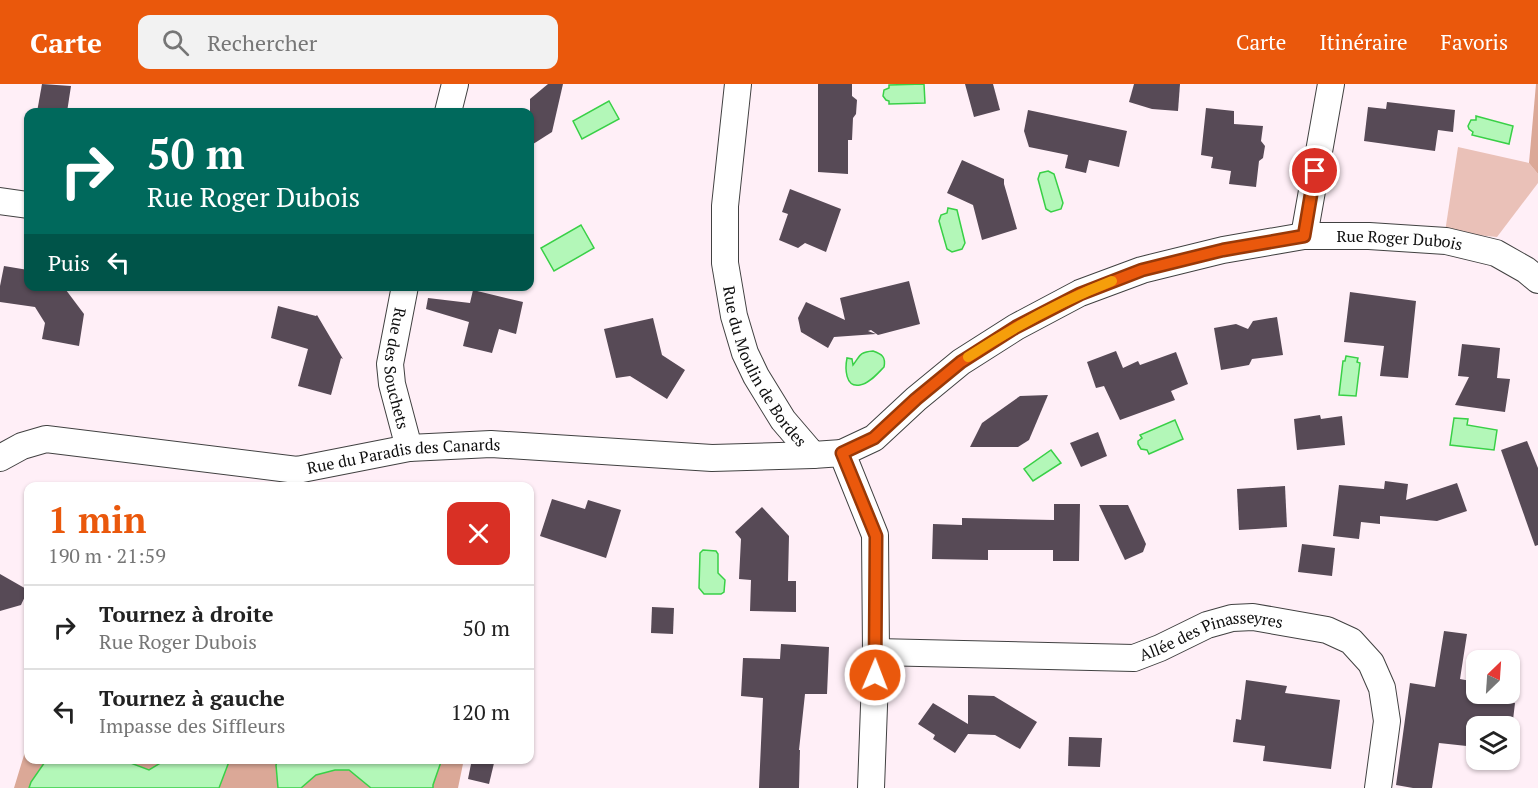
<!DOCTYPE html>
<html lang="fr">
<meta charset="utf-8">
<style>
body{margin:0;font-family:"PT Serif",serif;background:#f2f2f2;color:#222;height:100vh;display:flex;flex-direction:column;font-size:22px;white-space:nowrap}
*{box-sizing:border-box;margin:0}
p{font-size:20px;color:#767676}
.icon{flex:none;width:33px;height:33px;fill:none;stroke:currentColor;stroke-width:2;stroke-linecap:round;stroke-linejoin:round}
.map{position:relative;flex:1;overflow:hidden}
.details{position:absolute;left:24px;top:398px;width:510px;height:282px;display:flex;flex-direction:column;background:#fff;border-radius:12px;box-shadow:0 2px 4px #0004}
.details>*{flex:none}
.hud{position:absolute;left:24px;top:24px;width:510px;height:183px;border-radius:12px;box-shadow:0 2px 4px #0004;background:#00695c;color:#fff;overflow:hidden}
.needle{width:39px;rotate:25deg}
.buttons{position:absolute;left:1466px;top:566px;display:grid;gap:12px}
.buttons a{display:grid;place-items:center;width:54px;height:54px;border-radius:12px;background:#fff;box-shadow:0 2px 4px #0004;font-size:30px}
.pin{position:absolute;display:grid;place-items:center;width:51px;height:51px;color:#fff;margin:-26px;border:3px solid #fff;border-radius:50%;box-shadow:0 2px 6px #0007}
.me{position:absolute;width:66px;margin:-33px;rotate:1deg;stroke-linejoin:round;filter:drop-shadow(0 0 4px #0008)}
.turn{display:flex;align-items:center;gap:21px;height:126px;padding:0 24px;font-size:27px}
.turn .icon{width:78px;height:78px;stroke-width:2.5}
.turn b{display:block;font-size:42px;line-height:51px}
.then{display:flex;align-items:center;height:57px;padding:0 24px;background:#0003;gap:12px;font-size:22px}
.round{display:grid;place-items:center;flex:none;width:63px;height:63px;border-radius:12px;background:#f2f2f2}
.overview{display:flex;align-items:center;justify-content:space-between;height:102px;padding:0 24px}
h1{font-size:36px;font-weight:600;line-height:45px;color:#ea580c}
ul{padding:0;list-style:none}
li{display:flex;align-items:center;gap:18px;height:84px;padding:0 24px;border-top:2px solid #e0e0e0}
li div{flex:1}
li b{display:block;font-size:22px}
li em{font-style:normal}
header{display:flex;align-items:center;gap:36px;box-sizing:border-box;height:84px;padding:0 30px;background:#ea580c;color:#fff}
header strong{font-size:28px}
nav{display:flex;gap:33px;margin-inline-start:auto;font-size:21px}
.search{width:420px;height:54px;background:#f2f2f2;display:flex;align-items:center;gap:15px;box-sizing:border-box;padding:0 21px;border-radius:12px;color:#767676;font-size:22px}
.map>svg:first-child{display:block}
.green{fill:#eac1b8}
.forest{fill:#dba897}
.water{fill:#b3f7b8;stroke:#39d047;stroke-width:1.5}
.building{fill:#574a56}
.lines{fill:none;stroke-linecap:round;stroke-linejoin:round}
.street-casing{stroke:#414141;stroke-width:28}
.street{stroke:#fff;stroke-width:26}
.route-casing{stroke:#983908;stroke-width:15}
.route{stroke:#ea580c;stroke-width:10}
.slow{stroke:#f59e0b;stroke-width:10}
.labels{text-anchor:middle;stroke-width:6;stroke-linejoin:round;paint-order:stroke}
.street-label{font-size:16px;fill:#0e0e0e;stroke:#fff}
</style>
<header>
<strong>Carte</strong>
<div class="search"><svg class="icon" aria-label="search" viewBox="0 0 24 24"><circle cx="10" cy="10" r="6"/><path d="M15 15l6 6"/></svg>Rechercher</div>
<nav><a>Carte</a><a>Itinéraire</a><a>Favoris</a></nav>
</header>
<div class="map">
<svg width="1538" height="704" viewBox="0 0 1538 704">
<rect width="100%" height="100%" fill="#ffeff7"/>
<path class="green" d="M1458,63L1529,79L1538,90V99L1497,153L1445,148Z"/>
<g class="forest">
<path d="M1536,0H1538V90L1529,79Z"/>
<path d="M28,658V675H47L31,698L29,704H14Z"/>
<path d="M120,675H167L149,686Z"/>
<path d="M230,675H278L276,681L278,704H219Z"/>
<path d="M442,675H464L458,704H433L432,701Z"/>
<path d="M335,686H349L371,704H301L316,691Z"/>
</g>
<g class="water">
<path d="M924,0L925,19L889,20V17L886,16L883,12L884,6L889,4V1Z"/>
<path d="M609,17L619,35L582,55L573,37Z"/>
<path d="M1476,32L1513,42L1509,60L1472,51L1473,48L1469,45L1468,42L1471,36H1476Z"/>
<path d="M1048,87L1054,90L1063,119L1061,125L1051,128L1046,125L1038,95L1040,89Z"/>
<path d="M948,124L957,126L965,159L962,165L952,168L947,165L939,137L941,131L947,129Z"/>
<path d="M581,141L594,164L554,187L541,164Z"/>
<path d="M873,267C882,270 886,273 884,283C878,289 869,300 860,301C845,304 845,284 847,274L852,275L853,281C860,272 859,268 873,267Z"/>
<path d="M1346,272L1358,274L1357,278L1360,279L1356,312L1339,311L1343,277H1345Z"/>
<path d="M1454,334L1468,335L1467,341L1497,346L1494,366L1450,361Z"/>
<path d="M1175,336L1183,355L1149,370L1147,366L1141,365L1138,360V357L1142,354L1140,351Z"/>
<path d="M1051,366L1061,379L1033,397L1024,385Z"/>
<path d="M703,466L716,467L718,470V489L725,496L724,508L721,510H704L699,504L700,469Z"/>
<path d="M47,675H120L149,686L167,675H230L219,704H29L31,698Z"/>
<path d="M278,675H442L433,701V704H371L349,686H335L316,691L301,704H278L276,681Z"/>
</g>
<g class="building">
<path d="M42,0L71,2L67,28H37Z"/>
<path d="M548,0H563L552,48L530,62V15Z"/>
<path d="M818,0H852V12L857,16L856,30L853,34L852,56H848V90L818,88Z"/>
<path d="M965,0H993L1000,26L974,33Z"/>
<path d="M1134,0H1180L1178,27L1152,25L1129,18Z"/>
<path d="M1387,18L1455,26L1453,48L1438,46L1435,67L1364,57L1368,23L1386,25Z"/>
<path d="M1206,24L1234,27V40L1263,42L1261,57L1265,62L1263,74L1259,77L1256,103L1229,100L1231,87L1211,84L1213,73L1201,71Z"/>
<path d="M1028,26L1127,47L1119,83L1089,76L1086,89L1065,84L1068,71L1029,63L1024,47Z"/>
<path d="M962,76L1004,95V100L1017,145L982,156L973,121L947,109Z"/>
<path d="M790,105L841,125L826,168L805,159L798,164L779,156L788,130L782,128Z"/>
<path d="M4,182L28,186V202H63L84,230L79,262L42,255L45,239L35,223L0,218V202Z"/>
<path d="M909,197L920,240L878,251L871,246L868,247L876,250L834,253L828,264L801,248L798,234L806,218L845,236L840,214Z"/>
<path d="M473,206L523,218L516,250L499,245L492,269L463,262L469,238L426,225L428,214L470,219Z"/>
<path d="M1350,208L1416,217L1408,294L1380,292L1384,262L1344,258Z"/>
<path d="M278,222L316,232L317,231L343,275L341,274L331,311L298,302L308,265L271,254Z"/>
<path d="M1277,233L1283,271L1252,275L1249,281L1221,286L1214,244L1236,240L1248,245L1253,237Z"/>
<path d="M653,234L662,271L685,286L667,315L630,292L616,294L604,245Z"/>
<path d="M1462,260L1500,264L1497,294L1510,295L1505,328L1455,321L1469,293L1458,292Z"/>
<path d="M1116,267L1123,284L1138,277L1140,281L1176,268L1188,300L1171,307L1175,316L1120,336L1104,302L1096,304L1087,278Z"/>
<path d="M1048,311L1029,356L1018,363H970L982,339L1020,312Z"/>
<path d="M1320,331L1321,335L1342,332L1345,361L1297,366L1294,335Z"/>
<path d="M1098,348L1107,372L1081,383L1070,359Z"/>
<path d="M1527,357L1538,384V461L1535,462L1501,366Z"/>
<path d="M1385,397L1408,400L1406,416L1457,399L1467,427L1437,437L1380,432V440L1361,438L1359,455L1333,452L1339,401L1384,405Z"/>
<path d="M1285,402L1287,443L1239,446L1237,405Z"/>
<path d="M552,415L585,425L588,416L621,426L606,474L540,452Z"/>
<path d="M1054,420H1080L1079,477H1053V466H988V476L932,475L933,440L962,441V434L1054,436Z"/>
<path d="M1099,421H1128L1146,460L1143,468L1125,476Z"/>
<path d="M762,423L789,452L788,497H796V528L750,527L751,496L739,495L741,455L735,448Z"/>
<path d="M1302,460L1335,464L1332,492L1298,488Z"/>
<path d="M0,490L28,506L21,521L0,527Z"/>
<path d="M652,523L674,524L673,550L651,549Z"/>
<path d="M1444,547L1467,550L1460,595L1476,598V609H1508L1506,618L1515,619L1511,653L1509,652V642H1476V663L1439,659L1432,704H1413L1396,701L1410,599L1435,603Z"/>
<path d="M781,560L829,563L827,610H805L799,666H800L799,704H759L763,614L741,612L743,574L780,575Z"/>
<path d="M1246,596L1287,602L1285,609L1340,616L1331,685L1263,677L1265,662L1233,658L1236,635L1241,636Z"/>
<path d="M968,611L994,612L1037,638L1020,665L995,651L968,650L955,669L933,655L935,651L918,640L933,619L968,640Z"/>
<path d="M1069,653L1102,654L1100,683L1068,682Z"/>
<path d="M472,675H495L489,700L468,695Z"/>
</g>
<g class="lines">
<g class="street-casing">
<g id="street">
<path id="s1" d="M738,0L725,122V179L734,232L745,269L756,292L783,336L813,371L842,369L875,451L876,568L871,704"/>
<path d="M448,28L455,0"/>
<path d="M0,117L28,121"/>
<path d="M1304,152L1331,0"/>
<path id="s2" d="M405,202L390,280L392,300L409,364"/>
<path id="s3" d="M842,369L874,354L916,315L961,278L1016,243L1080,209L1142,186L1223,166L1304,152H1369L1446,157L1496,169L1526,186L1538,196"/>
<path id="s4" d="M0,374L22,362L46,355L297,386L409,364L491,360L712,374L813,371"/>
<path id="s5" d="M876,568L1134,574L1160,564L1207,541L1232,534L1253,533L1327,546L1351,557L1371,579L1382,604L1387,637L1378,704"/>
</g>
</g>
<use href="#street" class="street"/>
</g>
<g class="lines">
<g class="route-casing">
<path id="route" d="M875,591L876,452L842,369L874,354L916,315L961,278L1016,243L1080,210L1142,186L1223,166L1304,152L1315,87"/>
</g>
<use href="#route" class="route"/>
<path class="slow" d="M968,273C1014,243 1061,217 1112,197"/>
</g>
<g class="labels">
<g class="street-label">
<text dy="6" stroke="none"><textPath href="#s3" startOffset="616">Rue Roger Dubois</textPath></text>
<text dy="6" stroke="none"><textPath href="#s1" startOffset="292">Rue du Moulin de Bordes</textPath></text>
<text dy="6" stroke="none"><textPath href="#s2" startOffset="84">Rue des Souchets</textPath></text>
<text dy="6" stroke="none"><textPath href="#s4" startOffset="411">Rue du Paradis des Canards</textPath></text>
<text dy="6" stroke="none"><textPath href="#s5" startOffset="340">Allée des Pinasseyres</textPath></text>
</g>
</g>
</svg>
<div class="buttons">
<a><svg class="needle" viewBox="-14 -14 28 28"><path d="M0-13l5 13h-10z" fill="#e53935"/><path d="M0 13l5-13h-10z" fill="#767676"/></svg></a>
<a><svg class="icon" aria-label="layers" viewBox="0 0 24 24"><path d="M12 4l9 5-9 5-9-5zM3 14l9 5 9-5"/></svg></a>
</div>
<div class="pin" style="left:1315px;top:87px;background:#d93025"><svg class="icon" aria-label="arrive" viewBox="0 0 24 24"><path d="M6 21V4h12l-3 4 3 4H6"/></svg></div>
<svg class="me" style="left:875px;top:591px" viewBox="-20 -20 40 40"><circle r="17" fill="#ea580c" stroke="#fff" stroke-width="3"/><path d="M0-11L8 9 0 5-8 9z" fill="#fff"/></svg>
<div class="hud">
<div class="turn"><svg class="icon" aria-label="right" viewBox="0 0 24 24"><path d="M7 20v-9h11M14 6l5 5-5 5"/></svg><div><b>50 m</b>Rue Roger Dubois</div></div>
<div class="then">Puis<svg class="icon" aria-label="left" viewBox="0 0 24 24"><path d="M17 20v-9H6M10 6l-5 5 5 5"/></svg></div>
</div>
<section class="details">
<div class="overview"><div><h1>1 min</h1><p>190 m · 21:59</p></div><a class="round" style="background:#d93025;color:#fff"><svg class="icon" aria-label="close" viewBox="0 0 24 24"><path d="M6 6l12 12M18 6L6 18"/></svg></a></div>
<ul>
<li><svg class="icon" aria-label="right" viewBox="0 0 24 24"><path d="M7 20v-9h11M14 6l5 5-5 5"/></svg><div><b>Tournez à droite</b><p>Rue Roger Dubois</p></div><em>50 m</em></li>
<li><svg class="icon" aria-label="left" viewBox="0 0 24 24"><path d="M17 20v-9H6M10 6l-5 5 5 5"/></svg><div><b>Tournez à gauche</b><p>Impasse des Siffleurs</p></div><em>120 m</em></li>
</ul>
</section>
</div>
